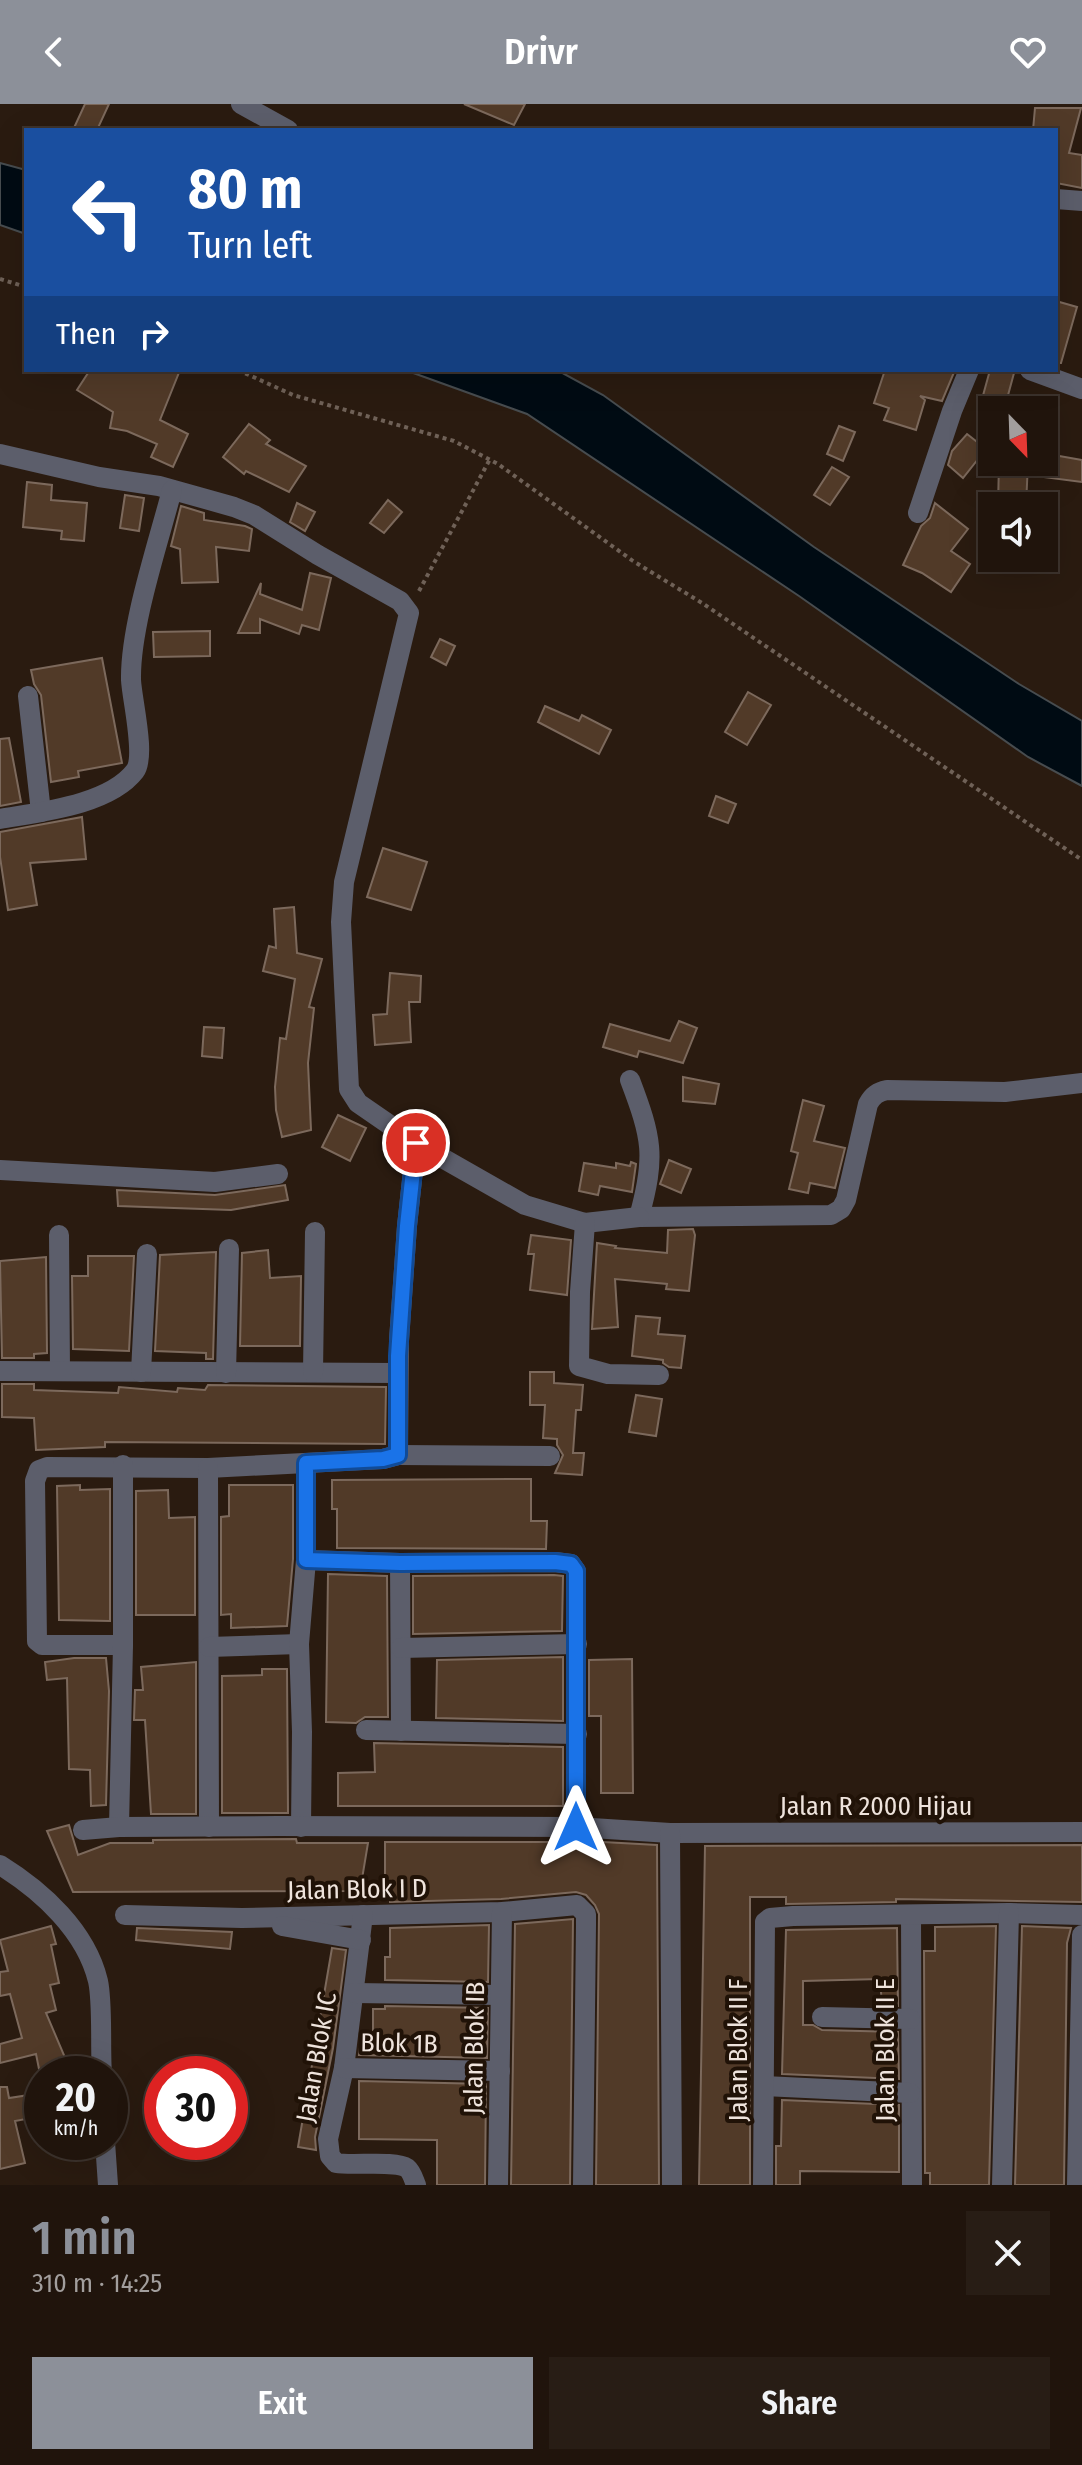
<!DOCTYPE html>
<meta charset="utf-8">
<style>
body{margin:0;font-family:"Fira Sans Condensed",sans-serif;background:#281d15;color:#f1f3f6;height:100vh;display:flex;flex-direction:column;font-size:30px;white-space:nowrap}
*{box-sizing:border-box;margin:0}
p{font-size:26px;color:#a29e9d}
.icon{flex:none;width:44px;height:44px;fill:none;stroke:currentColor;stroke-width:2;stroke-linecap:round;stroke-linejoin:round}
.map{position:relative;height:2081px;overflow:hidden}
.panel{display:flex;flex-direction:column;background:#20140c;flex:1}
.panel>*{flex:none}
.guide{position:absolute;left:24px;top:24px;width:1034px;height:244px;border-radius:0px;box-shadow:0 8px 32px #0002,0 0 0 2px #3d332d;background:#1a4fa0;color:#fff;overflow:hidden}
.needle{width:52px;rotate:157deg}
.fabs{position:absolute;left:978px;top:292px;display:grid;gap:16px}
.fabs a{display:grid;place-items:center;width:80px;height:80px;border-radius:0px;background:#20140c;box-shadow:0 8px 32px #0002,0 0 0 2px #3d332d;font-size:40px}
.speed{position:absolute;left:24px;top:1952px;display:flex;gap:16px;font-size:40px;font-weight:700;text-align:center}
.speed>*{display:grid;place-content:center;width:104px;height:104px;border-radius:50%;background:#20140c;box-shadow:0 8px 32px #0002,0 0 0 2px #3d332d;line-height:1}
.speed small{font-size:20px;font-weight:400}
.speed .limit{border:12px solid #d22;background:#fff;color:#111}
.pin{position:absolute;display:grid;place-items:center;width:68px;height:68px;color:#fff;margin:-34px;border:4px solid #fff;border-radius:50%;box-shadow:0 2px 8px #0007}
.me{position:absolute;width:88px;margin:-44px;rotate:0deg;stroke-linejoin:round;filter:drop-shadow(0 0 6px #0008)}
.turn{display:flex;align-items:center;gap:28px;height:168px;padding:0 32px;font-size:36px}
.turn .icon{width:104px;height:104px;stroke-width:2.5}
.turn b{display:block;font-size:56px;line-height:68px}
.then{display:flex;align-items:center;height:76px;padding:0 32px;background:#0003;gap:16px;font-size:30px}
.round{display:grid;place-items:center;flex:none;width:84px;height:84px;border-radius:0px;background:#281d15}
.head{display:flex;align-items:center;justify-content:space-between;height:136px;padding:0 32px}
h1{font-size:48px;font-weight:600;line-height:60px;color:#8c9099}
.primary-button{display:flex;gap:16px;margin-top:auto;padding:16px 32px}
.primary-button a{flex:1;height:92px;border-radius:0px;background:#8c9099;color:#fff;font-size:32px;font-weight:600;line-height:92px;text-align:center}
.primary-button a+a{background:#281d15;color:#f1f3f6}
header{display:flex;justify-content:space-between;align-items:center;height:104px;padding:0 32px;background:#8c9099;color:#fff;font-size:36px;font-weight:600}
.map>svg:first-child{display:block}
.water{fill:#000b13;stroke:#474c4f;stroke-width:2}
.building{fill:#513a28;stroke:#7c695c;stroke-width:2}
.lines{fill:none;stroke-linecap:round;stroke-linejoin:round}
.path{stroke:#6f6157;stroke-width:4;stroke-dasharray:4 4;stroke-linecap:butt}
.street{stroke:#5c5e6b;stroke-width:20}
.route-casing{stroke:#114b97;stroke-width:20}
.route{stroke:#1a73e8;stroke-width:14}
.labels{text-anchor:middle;stroke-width:8;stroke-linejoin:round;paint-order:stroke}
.street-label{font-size:26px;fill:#eee3dc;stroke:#201207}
</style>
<header><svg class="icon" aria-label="back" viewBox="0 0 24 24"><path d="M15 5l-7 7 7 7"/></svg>Drivr<svg class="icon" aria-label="heart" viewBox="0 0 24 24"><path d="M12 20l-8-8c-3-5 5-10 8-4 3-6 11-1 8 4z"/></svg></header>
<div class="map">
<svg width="1082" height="2081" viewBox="0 0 1082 2081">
<rect width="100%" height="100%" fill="#2a1b10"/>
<g class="water">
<path d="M0,59L26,66V130L0,121Z"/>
<path d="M405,266H557L603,291L814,443L1019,580L1082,617V682L1028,653L799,492L527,310Z"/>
</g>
<g class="building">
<path d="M85,0H109L97,26H73Z"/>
<path d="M464,0H525L514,21Z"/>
<path d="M1035,4H1081L1069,49L1082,51V84L1056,79V26H1033Z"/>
<path d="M1056,197L1077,203L1061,259H1056Z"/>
<path d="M90,266H180L160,316L188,330L173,363L151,353L157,340L127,327L110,324L113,308L77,286Z"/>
<path d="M885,266H955L942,297L920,292L925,296L916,326L884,316L889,304L874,299Z"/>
<path d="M990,266L1014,269L1004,306H979Z"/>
<path d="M249,320L270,336L266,340L306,362L289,388L246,367L244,370L223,353Z"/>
<path d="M839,322L855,328L843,357L827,350Z"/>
<path d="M967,330L986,345L963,374L948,361L952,347Z"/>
<path d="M1048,350L1082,356V378L1043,373Z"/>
<path d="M999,358H1028L1026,402H998Z"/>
<path d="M832,363L849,373L830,401L814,391Z"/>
<path d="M27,378L52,381L51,396L87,399L84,437L61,435L62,427L23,423Z"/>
<path d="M125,391L144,394L139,427L120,424Z"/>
<path d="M388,396L402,408L384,429L370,419Z"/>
<path d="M297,399L315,408L305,427L290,418Z"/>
<path d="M935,399L968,425L951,447L970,460L951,488L922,469L903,461L921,422L930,414Z"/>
<path d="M181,402L204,409V416L245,422L252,425L249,447L216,443L218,478L182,479L180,445L171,442Z"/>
<path d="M310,469L331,474L319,526L302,521L299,530L260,515V529H238L261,479L260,490L302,506Z"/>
<path d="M210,527V552L154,553L153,528Z"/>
<path d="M440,535L455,542L446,561L431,553Z"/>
<path d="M102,554L122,659L78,667L79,673L51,678L41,591L34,580L31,566Z"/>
<path d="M748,588L771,601L747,641L725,628Z"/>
<path d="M545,602L579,617L582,611L611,626L599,650L538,618Z"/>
<path d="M9,634L21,698L0,702V635Z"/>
<path d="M716,692L736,700L728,719L709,712Z"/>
<path d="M82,713L86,755L30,759L37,801L8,806L0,753V728Z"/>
<path d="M383,744L427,758L411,806L367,793Z"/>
<path d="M294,803L297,849L322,855L309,903L314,904L308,959L311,1026L282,1033L276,1006L275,983L280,934L286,935L295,875L263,867L269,842L276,844L274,805Z"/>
<path d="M390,869L421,872L420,898H409L411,938L375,941L373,911L387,910Z"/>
<path d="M679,917L697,924L683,959L639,947L637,953L603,943L610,920L670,937Z"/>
<path d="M204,923L224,924L222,954L202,952Z"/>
<path d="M683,973L719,980L715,1000L683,997Z"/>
<path d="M803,996L824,1002L814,1037L845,1044L835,1084L810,1079L808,1089L789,1085L798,1049L791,1047Z"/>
<path d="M338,1011L366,1024L350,1057L322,1043Z"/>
<path d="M669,1056L691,1065L681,1089L660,1080Z"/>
<path d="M631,1058L636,1060L632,1088L600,1082L598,1091L579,1087L584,1059L616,1064V1059L630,1062Z"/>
<path d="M285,1081L288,1096L231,1106L118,1102L117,1086L215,1091Z"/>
<path d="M693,1125L695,1131L689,1187L666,1185L667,1180L615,1175L618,1223L592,1225L597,1139L616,1142L615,1144L667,1149L668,1126Z"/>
<path d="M531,1131L571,1136L567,1191L530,1186L534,1150H528Z"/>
<path d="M268,1146L270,1174L301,1172L300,1242H240L242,1149Z"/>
<path d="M216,1148L213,1255H206V1249L155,1247L160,1151Z"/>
<path d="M88,1152H134L129,1247L73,1245L72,1172H88Z"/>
<path d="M46,1153L47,1249L34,1250V1254H2L0,1157Z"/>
<path d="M636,1212L660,1214L658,1230L685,1232L681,1264L669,1263L663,1259V1256L632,1252Z"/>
<path d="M530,1268H554V1279L583,1281L581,1306H576L573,1349H584L582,1371L555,1369L563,1351L557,1341V1335L543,1334L545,1301H530Z"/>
<path d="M2,1280H34V1286L118,1289L119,1283L177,1288L178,1284L205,1286L208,1281L386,1283L385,1340L105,1338V1343L36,1346L34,1314L2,1313Z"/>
<path d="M636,1291L662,1295L656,1332L629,1328Z"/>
<path d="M531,1375V1417H547L546,1445L337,1444V1405H332V1376Z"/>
<path d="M80,1381V1386L110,1385V1517L59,1516L57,1382Z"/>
<path d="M229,1381H293V1455L287,1522L231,1524V1510L221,1511V1413L229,1412Z"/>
<path d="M168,1386L169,1414L195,1413V1511H136V1387Z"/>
<path d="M328,1470L387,1472L388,1613H365L356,1619L326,1618Z"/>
<path d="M554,1471L563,1472L562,1527L413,1530V1472Z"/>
<path d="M563,1553V1617L436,1614L437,1556Z"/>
<path d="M74,1554H106L109,1587L106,1701L91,1702L90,1666L69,1665L67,1574L47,1576L45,1558Z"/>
<path d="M632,1555L633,1689H601V1612H589V1556Z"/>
<path d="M196,1558V1710H151L145,1616H134L135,1586H143L141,1563Z"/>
<path d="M262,1565H287L288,1709H222V1572L262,1571Z"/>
<path d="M374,1639L563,1643V1702H338V1669L375,1668Z"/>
<path d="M69,1721L78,1751L110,1739H153V1736L296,1735L297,1739H368L360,1787L73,1788L47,1727Z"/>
<path d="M385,1738H603L657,1741L659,2081H596L599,1810L595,1801L586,1791L576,1788L501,1795L390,1798V1787H385Z"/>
<path d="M1082,1741V1798L896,1795V1798L786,1800V1793H750V2081H699L705,1742Z"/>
<path d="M573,1815L570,2081H511L515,1820Z"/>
<path d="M489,1821L488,1878L385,1876V1853H390V1824Z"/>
<path d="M51,1822L56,1840L51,1841L59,1879L50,1881L56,1906L46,1909L72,1970H40L36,1950L0,1959V1940L22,1934L10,1890L0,1892V1868L8,1867L0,1836Z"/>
<path d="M996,1822L989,2081H930V2069H925L924,1847H935V1823Z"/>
<path d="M1022,1822L1071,1824L1067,1839L1064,2081H1015Z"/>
<path d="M137,1824L232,1828L230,1845L136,1836Z"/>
<path d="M897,1824L898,1902L882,1901L880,1875L803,1877V1921H813L822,1926L898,1928L899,1975L782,1970L786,1826Z"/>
<path d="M332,1844L346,1846L333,1944L315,2033L316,2046L298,2043Z"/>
<path d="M385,1902L488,1904L487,1954L359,1951L362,1928H373V1905H385Z"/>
<path d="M359,1977L486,1980L485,2081H437V2036L359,2035Z"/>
<path d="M0,1983H7L9,1994L42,1989V2012L15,2017L25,2059L0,2065Z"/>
<path d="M782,1996L899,2001V2068L800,2067V2081H776V2042H781Z"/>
</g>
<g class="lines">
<g class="path">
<path d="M0,175L26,183"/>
<path d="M238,266L293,291L454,337L498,360L633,457L702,499L1082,756"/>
<path d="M419,487L490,355"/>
</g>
<g class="street">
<path d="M241,0L288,26"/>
<path d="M1056,95L1082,97"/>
<path d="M1030,266L1082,285"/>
<path d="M0,350L99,373L159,382L234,403L254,411L318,451L400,497L409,509L344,778L341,818L349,985L358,999L416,1039L407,1122L399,1236L398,1351L383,1355L208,1364L47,1363L39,1366L35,1377L37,1537L42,1541H123"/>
<path d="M918,409L952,307L969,266"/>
<path d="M28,592L41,708"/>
<path d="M0,715C40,708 109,701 135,667C146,652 132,596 131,576C130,522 158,440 172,386"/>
<path d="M630,976C652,1034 656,1052 639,1113L831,1111L841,1105L846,1096L868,1000C873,991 878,988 887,986L1005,988L1082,979"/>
<path d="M416,1039L525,1101L585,1119L639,1113"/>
<path d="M0,1066L215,1078L278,1070"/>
<path d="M585,1119L580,1188L579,1262L608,1270L659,1271"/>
<path d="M59,1131L60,1267"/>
<path d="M0,1267L397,1269"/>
<path d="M141,1268L147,1150"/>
<path d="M313,1268L315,1128"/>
<path d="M226,1269L229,1145"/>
<path d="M398,1351L550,1352"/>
<path d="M208,1364L209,1723"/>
<path d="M306,1456L400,1459L555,1458L571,1460L576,1467V1723"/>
<path d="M400,1459L401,1627"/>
<path d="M209,1543L299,1540"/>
<path d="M401,1544L577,1540"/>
<path d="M366,1626L577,1630"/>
<path d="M119,1723L123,1541V1361"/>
<path d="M301,1723L302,1628L299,1540L306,1456V1359"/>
<path d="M83,1726L119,1723L277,1722L576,1723L670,1729L1082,1728"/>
<path d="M670,1729L672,2081"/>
<path d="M0,1761C42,1787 86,1827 98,1877C103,1900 100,1944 102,1970"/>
<path d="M125,1811L242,1814L502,1808L577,1801L586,1810V1821L583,2081"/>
<path d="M363,1811L344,1964L328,2035L330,2052L336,2059C353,2062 395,2056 407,2064C412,2068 414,2076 416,2081"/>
<path d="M911,1811L912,2081"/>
<path d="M282,1822L361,1836"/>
<path d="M354,1889L500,1891"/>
<path d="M822,1913L910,1915"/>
<path d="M344,1964L500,1967"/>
<path d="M764,1982L910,1989"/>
<path d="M105,2038L108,2081"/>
<path d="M498,2081L502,1808"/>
<path d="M763,2081L765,1818L770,1814L793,1812L1009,1809L1082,1811"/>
<path d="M1002,2081L1009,1809"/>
<path d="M1077,2081L1082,1831"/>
</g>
</g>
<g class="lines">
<g class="route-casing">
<path id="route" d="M416,1039L407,1122L398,1252V1351L383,1355L306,1359V1456L400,1459L555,1458L571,1460L576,1467V1723"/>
</g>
<use href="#route" class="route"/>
</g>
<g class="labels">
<g class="street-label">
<text x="876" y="1711">Jalan R 2000 Hijau</text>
<text transform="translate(357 1785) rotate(-1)" y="9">Jalan Blok I D</text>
<text transform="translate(399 1939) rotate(1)" y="9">Blok 1B</text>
<text transform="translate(474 1944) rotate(-89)" y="9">Jalan Blok IB</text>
<text transform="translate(738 1946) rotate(-90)" y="9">Jalan Blok II F</text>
<text transform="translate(885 1946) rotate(-90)" y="9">Jalan Blok II E</text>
<text transform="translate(316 1953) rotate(-80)" y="9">Jalan Blok IC</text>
</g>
</g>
</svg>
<div class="fabs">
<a><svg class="needle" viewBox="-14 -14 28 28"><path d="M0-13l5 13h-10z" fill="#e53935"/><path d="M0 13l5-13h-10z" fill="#a29e9d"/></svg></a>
<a><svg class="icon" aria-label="sound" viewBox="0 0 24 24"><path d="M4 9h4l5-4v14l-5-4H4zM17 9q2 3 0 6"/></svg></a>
</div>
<div class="speed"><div>20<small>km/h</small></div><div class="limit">30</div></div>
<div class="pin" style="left:416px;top:1039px;background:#d93025"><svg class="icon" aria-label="arrive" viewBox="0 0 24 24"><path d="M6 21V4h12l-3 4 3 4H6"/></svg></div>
<svg class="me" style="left:576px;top:1723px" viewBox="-20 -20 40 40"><path d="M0-17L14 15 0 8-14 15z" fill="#1a73e8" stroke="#fff" stroke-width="4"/></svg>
<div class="guide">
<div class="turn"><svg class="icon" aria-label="left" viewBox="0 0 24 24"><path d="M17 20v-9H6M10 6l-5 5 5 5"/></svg><div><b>80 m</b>Turn left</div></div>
<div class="then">Then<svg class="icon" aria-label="right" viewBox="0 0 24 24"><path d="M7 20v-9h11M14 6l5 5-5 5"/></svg></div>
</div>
</div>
<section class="panel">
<div class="head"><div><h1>1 min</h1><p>310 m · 14:25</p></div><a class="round"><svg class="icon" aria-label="close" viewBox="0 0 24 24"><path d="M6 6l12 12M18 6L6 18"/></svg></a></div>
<div class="primary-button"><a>Exit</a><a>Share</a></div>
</section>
